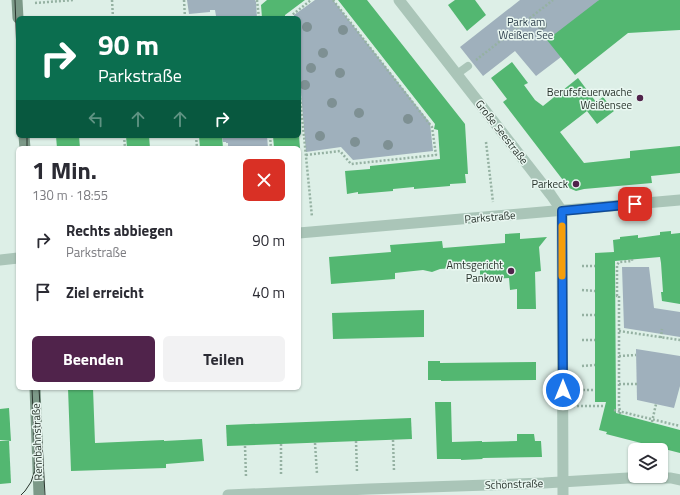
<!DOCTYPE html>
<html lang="de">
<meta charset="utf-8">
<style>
body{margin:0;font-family:"Titillium Web",sans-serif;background:#f2f2f3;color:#2b2b33;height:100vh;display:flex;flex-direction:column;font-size:15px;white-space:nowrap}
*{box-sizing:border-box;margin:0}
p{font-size:13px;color:#7c7c81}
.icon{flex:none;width:22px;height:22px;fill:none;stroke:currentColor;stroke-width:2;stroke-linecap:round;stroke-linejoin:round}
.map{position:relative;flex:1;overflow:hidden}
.sheet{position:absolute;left:16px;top:146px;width:285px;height:244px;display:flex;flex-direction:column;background:#fff;border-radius:6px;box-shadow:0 1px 3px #0004}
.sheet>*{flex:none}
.top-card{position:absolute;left:16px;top:16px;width:285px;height:122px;border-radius:6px;box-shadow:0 1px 3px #0004;background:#0b6e4f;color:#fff;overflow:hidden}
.controls{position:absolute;left:628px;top:443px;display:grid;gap:8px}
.controls a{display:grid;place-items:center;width:40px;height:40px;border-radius:6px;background:#fff;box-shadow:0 1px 3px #0004;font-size:20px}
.pin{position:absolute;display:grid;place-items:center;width:34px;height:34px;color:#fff;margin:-17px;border-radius:8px;box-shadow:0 2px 6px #0006}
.me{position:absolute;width:44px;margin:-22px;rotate:0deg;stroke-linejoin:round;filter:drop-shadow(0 0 3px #0008)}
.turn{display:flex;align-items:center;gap:14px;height:84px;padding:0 16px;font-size:18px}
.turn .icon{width:52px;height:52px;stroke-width:2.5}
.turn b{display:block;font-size:28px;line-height:34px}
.lanes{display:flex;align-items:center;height:38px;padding:0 16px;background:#0003;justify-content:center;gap:20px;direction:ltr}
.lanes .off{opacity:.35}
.round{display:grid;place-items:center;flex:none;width:42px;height:42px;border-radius:6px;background:#f2f2f3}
.headline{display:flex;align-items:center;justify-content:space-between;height:68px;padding:0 16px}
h1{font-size:24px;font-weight:700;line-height:30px}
.action{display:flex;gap:8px;margin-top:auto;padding:8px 16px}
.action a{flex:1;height:46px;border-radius:6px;background:#50234b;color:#fff;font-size:16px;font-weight:700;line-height:46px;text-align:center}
.action a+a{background:#f2f2f3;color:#2b2b33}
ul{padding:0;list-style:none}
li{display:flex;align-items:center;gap:12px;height:52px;padding:0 16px}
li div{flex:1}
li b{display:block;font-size:15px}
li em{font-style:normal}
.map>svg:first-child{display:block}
.green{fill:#9fb0bc}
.building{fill:#53b771}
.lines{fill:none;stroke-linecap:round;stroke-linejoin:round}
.path{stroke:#95b1a2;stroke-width:2.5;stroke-dasharray:2 2;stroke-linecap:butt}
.service{stroke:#aac5b8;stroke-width:8}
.minor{stroke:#aac5b8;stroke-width:11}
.tertiary{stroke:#aac5b8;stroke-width:11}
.secondary{stroke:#7c9988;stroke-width:11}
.tram{stroke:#29342d;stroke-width:1}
.tree{fill:#7e9093}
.route-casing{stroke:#114b97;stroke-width:10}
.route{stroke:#1a73e8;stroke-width:7}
.slow{stroke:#f59e0b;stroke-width:7}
.poi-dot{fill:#50234b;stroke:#e9f7f1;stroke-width:1.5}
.labels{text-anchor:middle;stroke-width:3;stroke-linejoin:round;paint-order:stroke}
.park-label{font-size:11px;fill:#30424f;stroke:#e9f7f1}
.poi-label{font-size:11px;fill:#29342d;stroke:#e9f7f1;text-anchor:end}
.street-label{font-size:11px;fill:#29342d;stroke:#e9f7f1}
</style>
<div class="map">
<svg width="680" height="495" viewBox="0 0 680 495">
<rect width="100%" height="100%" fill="#ddefe7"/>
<g class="green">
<path d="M187,0H255L256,2L257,18H212V16H216L215,10H210V12L189,14Z"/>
<path d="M315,0H333L430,123L433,151L353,160L341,147L306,152L299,69V18H294V15Z"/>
<path d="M520,0H599L561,57L536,76L515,51L483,76L460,47Z"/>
<path d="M222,136H267L268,148H228V143H226V142H223Z"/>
<path d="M622,267H649L654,308L680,312V337L624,328Z"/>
<path d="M636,349L680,356V386L674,408L637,400Z"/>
</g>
<g class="building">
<path d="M267,0H305L285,15V18H262L261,5Z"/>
<path d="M338,0H367L465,124L468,174H465L466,183L450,184V186L414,189V187L393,189V191L358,194V192L347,194L345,171L370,169V166L440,159L438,130L434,129L435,124Z"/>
<path d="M455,0H475L486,15L467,31L448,5Z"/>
<path d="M599,0H680V30L628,33L575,75L547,40Z"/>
<path d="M512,62L528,83L524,85L535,100L543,106L578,78L596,102L603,97L614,111L597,124L587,111L560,132L584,163L630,158V151L680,146V173L651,176L652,183L584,189L576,191L569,188L503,102L507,99L491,78Z"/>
<path d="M56,136H79L80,148H57Z"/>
<path d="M126,136H149L150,148H127Z"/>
<path d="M199,136H222L223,148H200Z"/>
<path d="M273,136H299L300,148H274Z"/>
<path d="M671,231V234L680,233V304L662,301L661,292H663L661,263L660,257L615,261V259L616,413L680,430V453L606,434L607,432L599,430L606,402H595V253L614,252L613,240L620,239V237L638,235V238L660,235V232Z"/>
<path d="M520,233V239L547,237L539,247L541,271L535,272L536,309H517V289L510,290L509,278L493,279L488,274L480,275V266L440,269L432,272L423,270L395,273V279L331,284L329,257L391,252L390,245L442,241L443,248L505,243V234Z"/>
<path d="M424,310V337L333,339L332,313Z"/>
<path d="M428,361H440V363L536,362V380L441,381V380H428Z"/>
<path d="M68,388H93L95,443L164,440V441L202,439L204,461L166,464V468L71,471Z"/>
<path d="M435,402H451L452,442L482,441V442L517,441V434H534L535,441H541L542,457L482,458L483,459L461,460V459H437Z"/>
<path d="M9,408L11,441L0,440V409Z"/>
<path d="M411,418L412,439L227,446L226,425Z"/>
<path d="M0,441H9L11,483L0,484Z"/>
</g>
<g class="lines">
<g class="path">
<path d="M112,0L113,18"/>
<path d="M184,0L185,18"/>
<path d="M257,0L259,18"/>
<path d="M35,3L74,0"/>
<path d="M292,18V15L311,0"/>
<path d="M476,60L553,0"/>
<path d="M299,86L312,217"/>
<path d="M124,136L125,148"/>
<path d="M196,136L197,148"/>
<path d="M270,136L271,148"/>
<path d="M486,142L493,202"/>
<path d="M306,155L340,151L351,164L436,155L432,127L333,0"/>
<path d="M582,266H595"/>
<path d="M582,290L595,291"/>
<path d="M582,315H595"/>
<path d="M619,331L680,340"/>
<path d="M661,338L662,329"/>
<path d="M582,340H595"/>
<path d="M619,356L636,355"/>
<path d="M582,366L595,365"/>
<path d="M619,384H637"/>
<path d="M583,390H595"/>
<path d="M573,406H603"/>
<path d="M614,410L680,426"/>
<path d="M620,414V411L619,406V296H617V265L619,262L632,261V259"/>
<path d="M652,422L656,404"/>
<path d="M393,440L394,471"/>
<path d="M356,441L357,472"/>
<path d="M315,443L317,474"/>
<path d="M281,444V476"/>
<path d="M245,446L246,477"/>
</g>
<path class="service" d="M457,74L468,66"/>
<g class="minor">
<path d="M399,0L551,195L562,211L563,495"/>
<path d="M228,495L369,489L544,483L628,478H671L680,480"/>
</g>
<g class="tertiary">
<path d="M299,233L680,200"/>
<path d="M0,260L18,258"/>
</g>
<g class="secondary">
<path d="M17,0L18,18"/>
<path d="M24,136L25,148"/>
<path d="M35,388L39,495"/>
</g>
<g class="tram">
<path d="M15,0L18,79"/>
<path d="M27,136V148"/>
<path d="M39,388L45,495"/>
<path d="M21,495L25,491L31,482L35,470V458L32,388"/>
</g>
</g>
<g class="tree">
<circle cx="542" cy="25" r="5"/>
<circle cx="307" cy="27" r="5"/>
<circle cx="343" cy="30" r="5"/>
<circle cx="323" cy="53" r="5"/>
<circle cx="311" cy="68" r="5"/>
<circle cx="340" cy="73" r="5"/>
<circle cx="305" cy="85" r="5"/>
<circle cx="332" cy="103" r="5"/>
<circle cx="359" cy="113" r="5"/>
<circle cx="408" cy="119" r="5"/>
<circle cx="320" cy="136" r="5"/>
<circle cx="355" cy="142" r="5"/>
<circle cx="388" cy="145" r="5"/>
</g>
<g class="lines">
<g class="route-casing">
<path id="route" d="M563,390L562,211L635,204"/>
</g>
<use href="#route" class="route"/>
<path class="slow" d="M562,226V276"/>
</g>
<g class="poi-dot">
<circle cx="640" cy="98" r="4"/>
<circle cx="576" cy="184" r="4"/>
<circle cx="511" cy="271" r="4"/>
</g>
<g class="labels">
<g class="park-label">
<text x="526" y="26">Park am<tspan x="526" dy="13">Weißen See</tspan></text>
</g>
<g class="poi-label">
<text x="632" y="96">Berufsfeuerwache<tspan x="632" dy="13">Weißensee</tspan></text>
<text x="568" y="188">Parkeck</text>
<text x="503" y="269">Amtsgericht<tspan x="503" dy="13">Pankow</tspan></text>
</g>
<g class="street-label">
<text transform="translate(502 132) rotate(52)" y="4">Große Seestraße</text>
<text transform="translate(490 217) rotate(-5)" y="4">Parkstraße</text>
<text transform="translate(37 442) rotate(-92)" y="4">Rennbahnstraße</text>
<text transform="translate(514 484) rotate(-2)" y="4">Schönstraße</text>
</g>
</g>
</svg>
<div class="controls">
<a><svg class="icon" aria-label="layers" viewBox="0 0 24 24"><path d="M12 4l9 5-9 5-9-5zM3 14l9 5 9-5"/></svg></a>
</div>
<div class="pin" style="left:635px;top:204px;background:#d93025"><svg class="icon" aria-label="arrive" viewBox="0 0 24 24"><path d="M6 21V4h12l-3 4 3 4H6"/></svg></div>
<svg class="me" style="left:563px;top:390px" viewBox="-20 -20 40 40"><circle r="17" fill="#1a73e8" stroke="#fff" stroke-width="3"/><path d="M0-11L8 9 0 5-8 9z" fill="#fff"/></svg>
<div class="top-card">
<div class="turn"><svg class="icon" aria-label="right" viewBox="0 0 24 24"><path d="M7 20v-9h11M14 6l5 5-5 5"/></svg><div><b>90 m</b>Parkstraße</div></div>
<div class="lanes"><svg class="icon off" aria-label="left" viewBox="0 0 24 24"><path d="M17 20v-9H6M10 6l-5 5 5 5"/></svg><svg class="icon off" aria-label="ahead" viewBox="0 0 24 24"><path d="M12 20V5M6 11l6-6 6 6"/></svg><svg class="icon off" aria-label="ahead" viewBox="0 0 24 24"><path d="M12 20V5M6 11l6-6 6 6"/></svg><svg class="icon" aria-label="right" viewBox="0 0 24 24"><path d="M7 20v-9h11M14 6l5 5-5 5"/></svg></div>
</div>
<section class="sheet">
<div class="headline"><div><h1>1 Min.</h1><p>130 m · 18:55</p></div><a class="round" style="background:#d93025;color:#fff"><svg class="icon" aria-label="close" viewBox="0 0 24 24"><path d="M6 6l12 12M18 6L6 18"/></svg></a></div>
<ul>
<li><svg class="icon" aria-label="right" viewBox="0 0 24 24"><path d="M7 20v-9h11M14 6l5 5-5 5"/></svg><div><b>Rechts abbiegen</b><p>Parkstraße</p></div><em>90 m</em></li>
<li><svg class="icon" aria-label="arrive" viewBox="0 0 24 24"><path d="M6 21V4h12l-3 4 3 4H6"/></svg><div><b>Ziel erreicht</b></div><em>40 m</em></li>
</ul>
<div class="action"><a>Beenden</a><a>Teilen</a></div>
</section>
</div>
